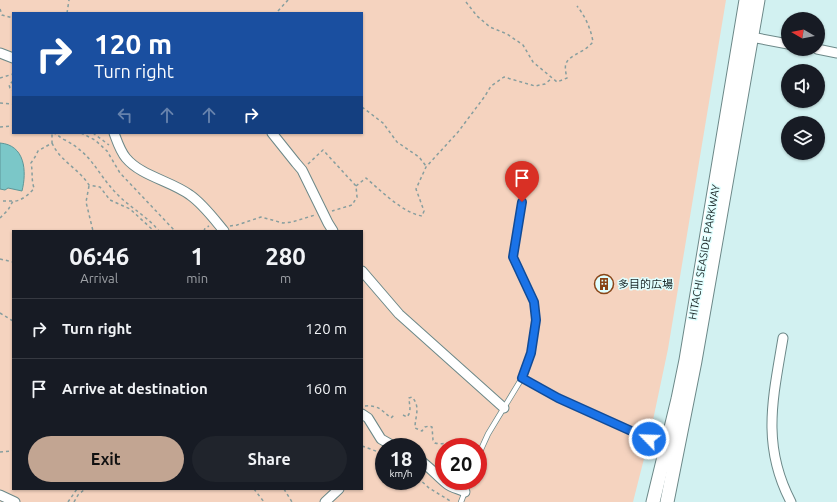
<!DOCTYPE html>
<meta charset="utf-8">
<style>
body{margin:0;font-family:Ubuntu,"Noto Sans JP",sans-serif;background:#20242c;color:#f1f3f6;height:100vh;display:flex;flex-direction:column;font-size:15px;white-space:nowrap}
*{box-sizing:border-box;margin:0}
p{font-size:13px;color:#9ea1a6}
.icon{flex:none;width:22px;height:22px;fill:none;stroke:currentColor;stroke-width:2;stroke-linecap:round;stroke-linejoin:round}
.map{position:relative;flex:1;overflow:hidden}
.drawer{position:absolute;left:12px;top:230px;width:351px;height:260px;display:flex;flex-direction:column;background:#171b24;border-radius:0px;box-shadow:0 1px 3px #0004}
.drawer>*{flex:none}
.hud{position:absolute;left:12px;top:12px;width:351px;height:122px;border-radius:0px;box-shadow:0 1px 3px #0004;background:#1a4fa0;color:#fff;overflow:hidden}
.needle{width:26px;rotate:279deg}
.buttons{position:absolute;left:781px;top:12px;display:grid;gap:8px}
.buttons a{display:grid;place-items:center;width:44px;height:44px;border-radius:50%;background:#171b24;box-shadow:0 1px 3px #0004;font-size:20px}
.speed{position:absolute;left:375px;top:438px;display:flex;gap:8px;font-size:20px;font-weight:700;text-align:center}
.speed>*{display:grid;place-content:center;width:52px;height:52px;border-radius:50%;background:#171b24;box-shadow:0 1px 3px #0004;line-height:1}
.speed small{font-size:10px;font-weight:400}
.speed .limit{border:6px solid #d22;background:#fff;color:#111}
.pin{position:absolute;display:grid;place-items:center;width:34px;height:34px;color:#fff;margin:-41px -17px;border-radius:50% 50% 50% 0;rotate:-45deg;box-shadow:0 0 4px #0007}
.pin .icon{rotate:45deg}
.me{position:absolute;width:44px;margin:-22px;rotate:294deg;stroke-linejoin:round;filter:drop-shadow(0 0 3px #0008)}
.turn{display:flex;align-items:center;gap:14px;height:84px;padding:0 16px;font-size:18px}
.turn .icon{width:52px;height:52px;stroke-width:2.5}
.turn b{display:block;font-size:28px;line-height:34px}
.lanes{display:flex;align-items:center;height:38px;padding:0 16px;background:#0003;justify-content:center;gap:20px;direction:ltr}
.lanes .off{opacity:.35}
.eta{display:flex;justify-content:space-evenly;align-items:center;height:68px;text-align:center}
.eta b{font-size:24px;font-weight:600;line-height:28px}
.button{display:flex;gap:8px;margin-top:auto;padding:8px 16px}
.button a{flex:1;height:46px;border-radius:24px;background:#c2a592;color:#111;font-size:16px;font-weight:600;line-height:46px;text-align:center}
.button a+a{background:#20242c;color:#f1f3f6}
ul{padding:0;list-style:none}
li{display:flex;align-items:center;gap:12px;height:60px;padding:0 16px;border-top:1px solid #363941}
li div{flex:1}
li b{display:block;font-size:15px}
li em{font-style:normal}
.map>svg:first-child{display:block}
.green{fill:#f5d3bf;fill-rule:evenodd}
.water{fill:#7bc7c8;stroke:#5e9697}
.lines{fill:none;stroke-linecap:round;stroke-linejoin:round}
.lane-casing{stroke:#6c8888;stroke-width:6}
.street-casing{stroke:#6c8888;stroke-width:11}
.secondary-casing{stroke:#6c8888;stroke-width:15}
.path{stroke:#879e9e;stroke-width:1.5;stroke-dasharray:3 3;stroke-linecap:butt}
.lane{stroke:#fff;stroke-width:4.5}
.street{stroke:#fff;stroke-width:9}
.secondary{stroke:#fff;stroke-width:13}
.route-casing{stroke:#114b97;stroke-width:10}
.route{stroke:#1a73e8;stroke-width:7}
.labels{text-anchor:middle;stroke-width:3;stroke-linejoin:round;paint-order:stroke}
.street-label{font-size:11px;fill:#1a2525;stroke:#e0ffff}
.poi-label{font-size:11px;fill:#1a2525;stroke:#e0ffff;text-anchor:start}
</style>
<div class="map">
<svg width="837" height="502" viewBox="0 0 837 502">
<rect width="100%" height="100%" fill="#d2f1f1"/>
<path class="green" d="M0,0H726L668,349L649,439L633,502H0ZM13,13H362V133H13ZM13,231H362V489H13ZM384,447H418V481H384ZM444,447H478V481H444Z"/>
<path class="water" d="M0,143C25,145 27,171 22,191L8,188L5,190L0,189Z"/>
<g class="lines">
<g class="lane-casing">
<g id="lane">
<path d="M522,378L558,398L649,439L666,444"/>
<path d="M478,456L488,434L522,378L531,353L536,319L534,302L513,257L522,202"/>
<path d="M461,502L469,481"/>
</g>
</g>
<g class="street-casing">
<g id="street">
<path d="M746,36L788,44"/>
<path d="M817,49L837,53"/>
<path d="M0,53L13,58"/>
<path d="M114,133C117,141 120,151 126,158C141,176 171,181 190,195C203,204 214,219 224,231"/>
<path d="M272,133L296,163L302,170L328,223L333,231"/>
<path d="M362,271L399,314L504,408"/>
<path d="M783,338C773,398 761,445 791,502"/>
<path d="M362,414L368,418L381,439L395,447"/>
<path d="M418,459C429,466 437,476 447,484C452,488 459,489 465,492"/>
<path d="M0,495L15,502"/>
<path d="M325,502L339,489"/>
</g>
</g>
<g class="secondary-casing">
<g id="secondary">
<path d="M653,502L678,399L686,360L746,0"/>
<path d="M667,502L695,361L758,0"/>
</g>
</g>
<g class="path">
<path d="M466,2L477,16L490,27L507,34L523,45L533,62L557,82L567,78C563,62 566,60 580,52C585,50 589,46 593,42C591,29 585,16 577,6"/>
<path d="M0,9L2,15L13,18"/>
<path d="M278,11L288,0"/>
<path d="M67,13L69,0"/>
<path d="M0,78L13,74"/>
<path d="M13,81L9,85L10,88L13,91"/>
<path d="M0,103L13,104"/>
<path d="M362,107L383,123L397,142L419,157L426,166"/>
<path d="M0,127L13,126"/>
<path d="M53,133C58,134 60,138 65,140C93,155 96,172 116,193C129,207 147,216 159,231"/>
<path d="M81,133L95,140L107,151L120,173L175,231"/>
<path d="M93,133L109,145"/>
<path d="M52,143C60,161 79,169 89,185L100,187L110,200L130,209L154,231"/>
<path d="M308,164L323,150L356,186L357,197L352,205L332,211"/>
<path d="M89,186L86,202L93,231"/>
<path d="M356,186L366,178C380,190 403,213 422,216L424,211L416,189L426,167L458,132L485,96L491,86L504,77L535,86L545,84L552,78"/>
<path d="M3,201H13"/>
<path d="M0,218L8,210L13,201C20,202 30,194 34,188C31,179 33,172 31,163L35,157L38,151L52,143V133"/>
<path d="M230,226L237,225L261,217L283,223L292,222L315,215"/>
<path d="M204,231L205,228L209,226"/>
<path d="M0,259L13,262"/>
<path d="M0,313L13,321"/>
<path d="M365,406C379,405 381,410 391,418L394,415"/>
<path d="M403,415L407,417L409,414L410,409L409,398L412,397C421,407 415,416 415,428L422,431L425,427L429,426L432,427L433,440L435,443C441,445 447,442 453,443L458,447"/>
<path d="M362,446L384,454"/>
<path d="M0,452L13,451"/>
<path d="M418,478L429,488L452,502"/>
<path d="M254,489L264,502"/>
<path d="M284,489L292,502"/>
<path d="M68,502L77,489"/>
<path d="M74,502L78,495L85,489"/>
</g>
<use href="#lane" class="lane"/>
<use href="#street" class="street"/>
<use href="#secondary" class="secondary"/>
</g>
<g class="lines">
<g class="route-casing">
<path id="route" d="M522,202L513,257L534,302L536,320L531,353L522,378L558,398L649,439"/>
</g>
<use href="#route" class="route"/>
</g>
<defs>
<g id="building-ring" transform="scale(1)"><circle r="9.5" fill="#e0ffff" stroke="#884517" stroke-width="1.5"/><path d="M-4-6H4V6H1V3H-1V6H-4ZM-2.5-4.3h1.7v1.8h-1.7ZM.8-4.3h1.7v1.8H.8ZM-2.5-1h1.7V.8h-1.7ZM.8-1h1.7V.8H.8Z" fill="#884517"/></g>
</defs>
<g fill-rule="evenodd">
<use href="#building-ring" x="604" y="284"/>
</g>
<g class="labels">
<g class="street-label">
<text transform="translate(704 252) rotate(-80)" y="4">HITACHI SEASIDE PARKWAY</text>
</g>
<g class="poi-label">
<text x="618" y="288">多目的広場</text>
</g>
</g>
</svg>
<div class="buttons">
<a><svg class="needle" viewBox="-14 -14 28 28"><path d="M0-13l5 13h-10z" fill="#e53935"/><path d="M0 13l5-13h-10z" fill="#9ea1a6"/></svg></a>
<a><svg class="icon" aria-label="sound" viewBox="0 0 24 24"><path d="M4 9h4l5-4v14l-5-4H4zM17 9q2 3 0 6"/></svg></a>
<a><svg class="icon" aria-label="layers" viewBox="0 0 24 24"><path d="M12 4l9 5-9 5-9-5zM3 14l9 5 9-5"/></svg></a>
</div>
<div class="speed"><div>18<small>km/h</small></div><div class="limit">20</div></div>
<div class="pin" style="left:522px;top:202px;background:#d93025"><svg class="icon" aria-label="arrive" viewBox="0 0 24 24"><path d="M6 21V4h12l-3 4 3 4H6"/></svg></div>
<svg class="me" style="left:649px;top:439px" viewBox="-20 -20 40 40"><circle r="17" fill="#1a73e8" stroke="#fff" stroke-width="3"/><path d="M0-11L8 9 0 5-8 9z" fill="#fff"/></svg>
<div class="hud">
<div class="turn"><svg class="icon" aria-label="right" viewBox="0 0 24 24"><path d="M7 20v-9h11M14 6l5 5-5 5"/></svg><div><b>120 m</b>Turn right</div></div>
<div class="lanes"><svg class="icon off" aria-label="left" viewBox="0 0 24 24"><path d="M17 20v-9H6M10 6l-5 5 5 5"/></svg><svg class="icon off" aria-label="ahead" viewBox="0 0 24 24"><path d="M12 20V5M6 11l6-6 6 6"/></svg><svg class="icon off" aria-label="ahead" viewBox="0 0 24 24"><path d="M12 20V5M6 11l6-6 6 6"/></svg><svg class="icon" aria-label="right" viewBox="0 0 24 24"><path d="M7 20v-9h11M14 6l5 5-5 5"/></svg></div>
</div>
<section class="drawer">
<div class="eta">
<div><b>06:46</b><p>Arrival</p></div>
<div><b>1</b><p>min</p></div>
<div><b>280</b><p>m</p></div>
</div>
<ul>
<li><svg class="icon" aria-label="right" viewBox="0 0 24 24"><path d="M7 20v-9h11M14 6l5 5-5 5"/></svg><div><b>Turn right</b></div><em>120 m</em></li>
<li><svg class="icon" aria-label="arrive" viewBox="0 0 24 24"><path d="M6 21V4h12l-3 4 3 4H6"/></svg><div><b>Arrive at destination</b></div><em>160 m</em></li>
</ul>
<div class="button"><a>Exit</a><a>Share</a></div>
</section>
</div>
